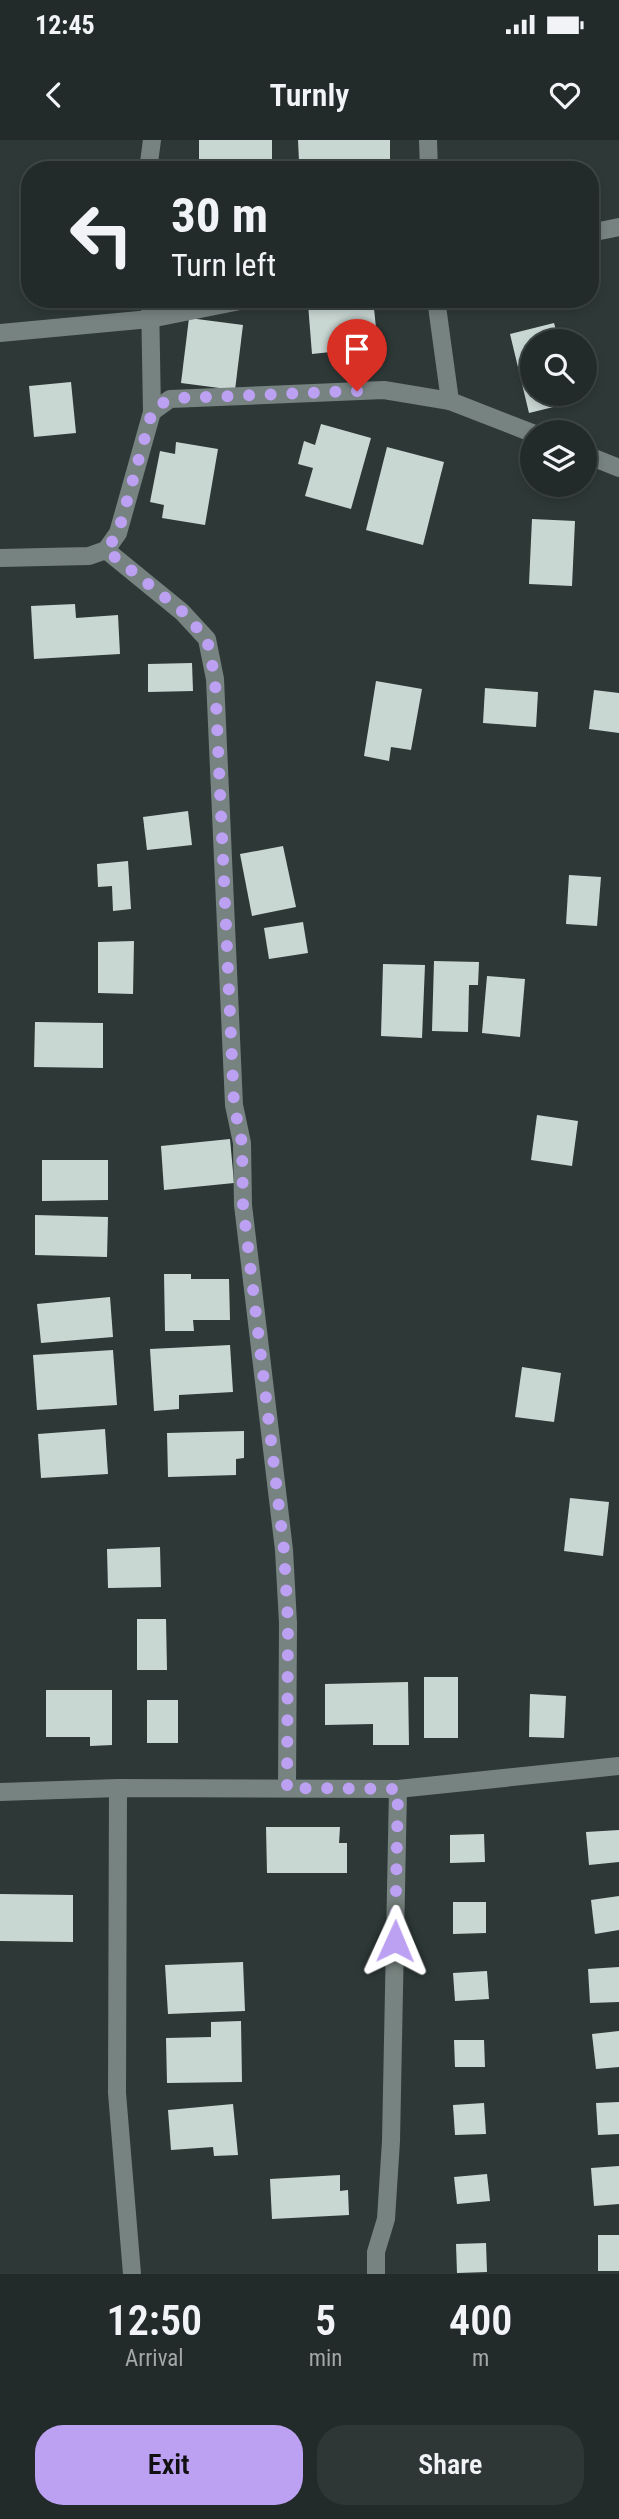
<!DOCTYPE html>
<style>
body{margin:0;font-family:"Roboto Condensed",sans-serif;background:#2e3735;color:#f1f3f6;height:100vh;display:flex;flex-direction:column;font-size:26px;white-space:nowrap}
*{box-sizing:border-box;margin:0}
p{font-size:23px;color:#a2a7a8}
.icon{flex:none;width:38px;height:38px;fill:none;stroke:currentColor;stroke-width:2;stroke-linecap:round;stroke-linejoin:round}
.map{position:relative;height:2134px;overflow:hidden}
.panel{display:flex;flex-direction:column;background:#222b29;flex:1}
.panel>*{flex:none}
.banner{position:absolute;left:21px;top:21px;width:578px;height:147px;border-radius:28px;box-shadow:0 4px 10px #0003,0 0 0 2px #3f4746;background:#222b29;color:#f1f3f6;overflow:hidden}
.buttons{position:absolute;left:520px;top:189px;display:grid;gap:14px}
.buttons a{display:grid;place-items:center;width:77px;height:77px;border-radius:50%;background:#222b29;box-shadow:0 4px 10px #0003,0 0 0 2px #3f4746;font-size:35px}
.pin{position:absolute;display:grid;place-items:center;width:60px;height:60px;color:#fff;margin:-72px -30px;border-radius:50% 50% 50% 0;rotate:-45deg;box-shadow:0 0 7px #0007}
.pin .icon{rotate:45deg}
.me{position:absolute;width:77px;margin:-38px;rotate:1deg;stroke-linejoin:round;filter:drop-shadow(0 0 5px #0008)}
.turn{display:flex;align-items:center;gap:24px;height:147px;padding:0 35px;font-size:32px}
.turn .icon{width:91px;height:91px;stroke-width:2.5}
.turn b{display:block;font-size:49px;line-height:60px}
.eta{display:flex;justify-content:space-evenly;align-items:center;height:119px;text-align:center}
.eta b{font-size:42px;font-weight:600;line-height:49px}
.action{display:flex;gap:14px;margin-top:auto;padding:14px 35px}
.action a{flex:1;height:80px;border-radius:28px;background:#bca0f2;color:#111;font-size:28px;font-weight:600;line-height:80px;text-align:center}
.action a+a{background:#2e3735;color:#f1f3f6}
.status{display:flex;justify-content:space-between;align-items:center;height:49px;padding:0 35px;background:#222b29;direction:ltr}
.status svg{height:19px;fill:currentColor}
header{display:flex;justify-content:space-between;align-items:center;height:91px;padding:0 35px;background:#222b29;font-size:32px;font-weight:600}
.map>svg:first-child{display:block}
.building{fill:#c9d7d3}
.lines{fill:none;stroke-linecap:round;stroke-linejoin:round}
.minor{stroke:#778380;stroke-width:18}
.route{stroke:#bca0f2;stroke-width:12;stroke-dasharray:0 21.6}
</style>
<div class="status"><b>12:45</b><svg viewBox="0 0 49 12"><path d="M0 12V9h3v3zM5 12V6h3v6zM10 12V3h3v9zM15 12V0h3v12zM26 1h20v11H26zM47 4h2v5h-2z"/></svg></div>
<header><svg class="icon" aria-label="back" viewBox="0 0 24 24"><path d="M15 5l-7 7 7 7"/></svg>Turnly<svg class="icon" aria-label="heart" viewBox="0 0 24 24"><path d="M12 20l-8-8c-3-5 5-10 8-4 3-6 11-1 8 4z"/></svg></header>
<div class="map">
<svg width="619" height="2134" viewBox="0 0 619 2134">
<rect width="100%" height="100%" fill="#2e3937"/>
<g class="building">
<rect x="199" y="0" width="73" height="23"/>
<path d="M298,0H390V19L299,21Z"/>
<path d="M355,159H373L378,207L312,214L308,164Z"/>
<path d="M189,178L243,185L235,250L181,243Z"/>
<path d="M554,183L559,201H532V254H572L574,262L529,273L510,194Z"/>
<path d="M71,242L76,293L34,297L29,246Z"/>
<path d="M321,284L371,298L351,369L305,356L313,328L298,324L304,301L315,305Z"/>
<path d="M176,302L218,309L205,385L162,378L164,365L150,362L160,311L175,314Z"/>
<path d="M387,307L444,322L423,405L366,390Z"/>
<path d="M532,379L575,381L572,446L529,444Z"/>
<path d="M75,464L76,478L118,475L120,514L34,519L31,466Z"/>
<path d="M192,523L193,551L148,552V524Z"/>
<path d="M376,541L422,549L411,610L391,607L389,621L364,616Z"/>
<path d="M485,548L538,552L536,587L483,583Z"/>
<path d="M594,550L619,553V593L589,589Z"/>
<path d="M188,671L192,705L147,710L143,677Z"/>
<path d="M283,706L296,767L252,776L240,714Z"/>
<path d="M128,721L131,769L113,771L112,746L98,747L97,724Z"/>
<path d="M569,735L601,737L597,786L566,784Z"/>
<path d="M303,782L308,813L269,819L264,788Z"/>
<path d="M134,801L133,854L98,853V802Z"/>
<path d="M434,821L479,822L478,845H469L468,892L432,891Z"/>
<path d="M383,824L425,825L422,898L381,896Z"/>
<path d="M487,836L525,839L520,897L482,893Z"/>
<path d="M35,882L103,883V928L34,927Z"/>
<path d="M537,975L578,981L572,1026L531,1020Z"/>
<path d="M230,999L234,1043L164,1050L161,1006Z"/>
<path d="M42,1020H108V1060L42,1061Z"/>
<path d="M35,1075L108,1077L107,1117L35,1115Z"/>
<path d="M164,1134H191V1139H229L230,1180H193L194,1191H165Z"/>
<path d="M110,1157L113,1197L41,1203L37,1164Z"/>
<path d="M230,1205L233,1252L179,1255V1269L154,1271L150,1209Z"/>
<path d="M113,1210L117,1265L37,1270L33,1215Z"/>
<path d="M522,1227L561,1233L554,1282L515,1277Z"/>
<path d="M105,1289L108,1334L41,1338L38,1294Z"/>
<path d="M244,1291V1318L236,1319V1335L168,1337L167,1293Z"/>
<path d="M570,1358L609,1362L603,1416L564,1411Z"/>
<path d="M160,1407L161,1447L108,1448L107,1409Z"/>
<path d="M137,1479H166L167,1530H137Z"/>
<rect x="424" y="1537" width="34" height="61"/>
<path d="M408,1542L409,1605H373V1584L325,1585V1544Z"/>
<path d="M46,1550H112V1605L90,1606V1597H46Z"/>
<path d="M530,1554L566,1556L564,1598L529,1597Z"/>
<rect x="147" y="1560" width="31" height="43"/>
<path d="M266,1687H340L339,1703H347V1733H267Z"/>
<path d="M619,1690V1722L589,1725L586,1692Z"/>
<path d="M484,1694L485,1722L450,1723V1695Z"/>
<path d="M0,1754L73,1755V1802L0,1801Z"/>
<path d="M619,1756V1790L595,1794L591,1760Z"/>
<path d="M453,1762H486V1793L453,1794Z"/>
<path d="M243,1822L245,1871L168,1874L165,1825Z"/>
<path d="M619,1827V1862L590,1863L588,1829Z"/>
<path d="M487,1831L489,1859L455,1861L453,1833Z"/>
<path d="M241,1881L242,1942L167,1943L166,1898L211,1897V1882Z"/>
<path d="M619,1891V1927L596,1929L592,1894Z"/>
<path d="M454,1900H484L485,1927H455Z"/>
<path d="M619,1962V1994L598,1995L596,1963Z"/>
<path d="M484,1963L486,1994L455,1995L453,1965Z"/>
<path d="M233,1964L238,2015L214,2016L213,2007L171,2010L168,1970Z"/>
<path d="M619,2026V2064L594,2066L591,2028Z"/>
<path d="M487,2034L490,2061L457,2064L454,2037Z"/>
<path d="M340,2035V2051L348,2050L349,2075L272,2079L270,2039Z"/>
<rect x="598" y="2095" width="21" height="36"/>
<path d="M486,2103L487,2132L457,2133L456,2104Z"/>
</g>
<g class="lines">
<g class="minor">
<path d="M428,0L429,30"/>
<path d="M148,30L152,0"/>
<path d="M590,93L619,87"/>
<path d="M150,159L152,272"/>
<path d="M436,159L450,261"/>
<path d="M0,193L150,179L250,159"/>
<path d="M584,314L619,328"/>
<path d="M106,410L182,472L207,499L215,539L234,965L242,1003L243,1065L284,1410L288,1483L287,1648"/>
<path d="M0,418L89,416L106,410L118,393L152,272L170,259L384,250L450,261L532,293"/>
<path d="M118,1648L117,1953L132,2134"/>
<path d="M0,1652L118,1648L398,1649L619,1626"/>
<path d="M376,2134V2112L386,2079L391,2001L398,1649"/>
</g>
</g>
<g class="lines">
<path class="route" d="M357,251L181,258L159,264L152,272L118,393L106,410L183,472L207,499L215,539L234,965L242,1003L243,1065L284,1410L288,1483L287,1648L398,1649L395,1801"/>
</g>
</svg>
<div class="buttons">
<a><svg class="icon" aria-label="search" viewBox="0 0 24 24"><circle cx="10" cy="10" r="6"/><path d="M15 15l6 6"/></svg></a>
<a><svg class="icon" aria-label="layers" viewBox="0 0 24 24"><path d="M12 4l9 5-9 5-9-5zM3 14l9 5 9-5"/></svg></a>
</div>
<div class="pin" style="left:357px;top:251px;background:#d93025"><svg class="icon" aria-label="arrive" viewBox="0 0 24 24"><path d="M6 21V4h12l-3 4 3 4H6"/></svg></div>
<svg class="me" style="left:395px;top:1801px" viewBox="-20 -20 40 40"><path d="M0-17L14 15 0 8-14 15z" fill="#bca0f2" stroke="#fff" stroke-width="4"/></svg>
<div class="banner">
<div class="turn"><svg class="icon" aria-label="left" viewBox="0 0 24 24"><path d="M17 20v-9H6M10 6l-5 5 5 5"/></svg><div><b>30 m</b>Turn left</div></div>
</div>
</div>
<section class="panel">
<div class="eta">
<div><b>12:50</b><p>Arrival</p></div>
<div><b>5</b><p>min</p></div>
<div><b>400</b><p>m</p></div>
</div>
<div class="action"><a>Exit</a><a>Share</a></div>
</section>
